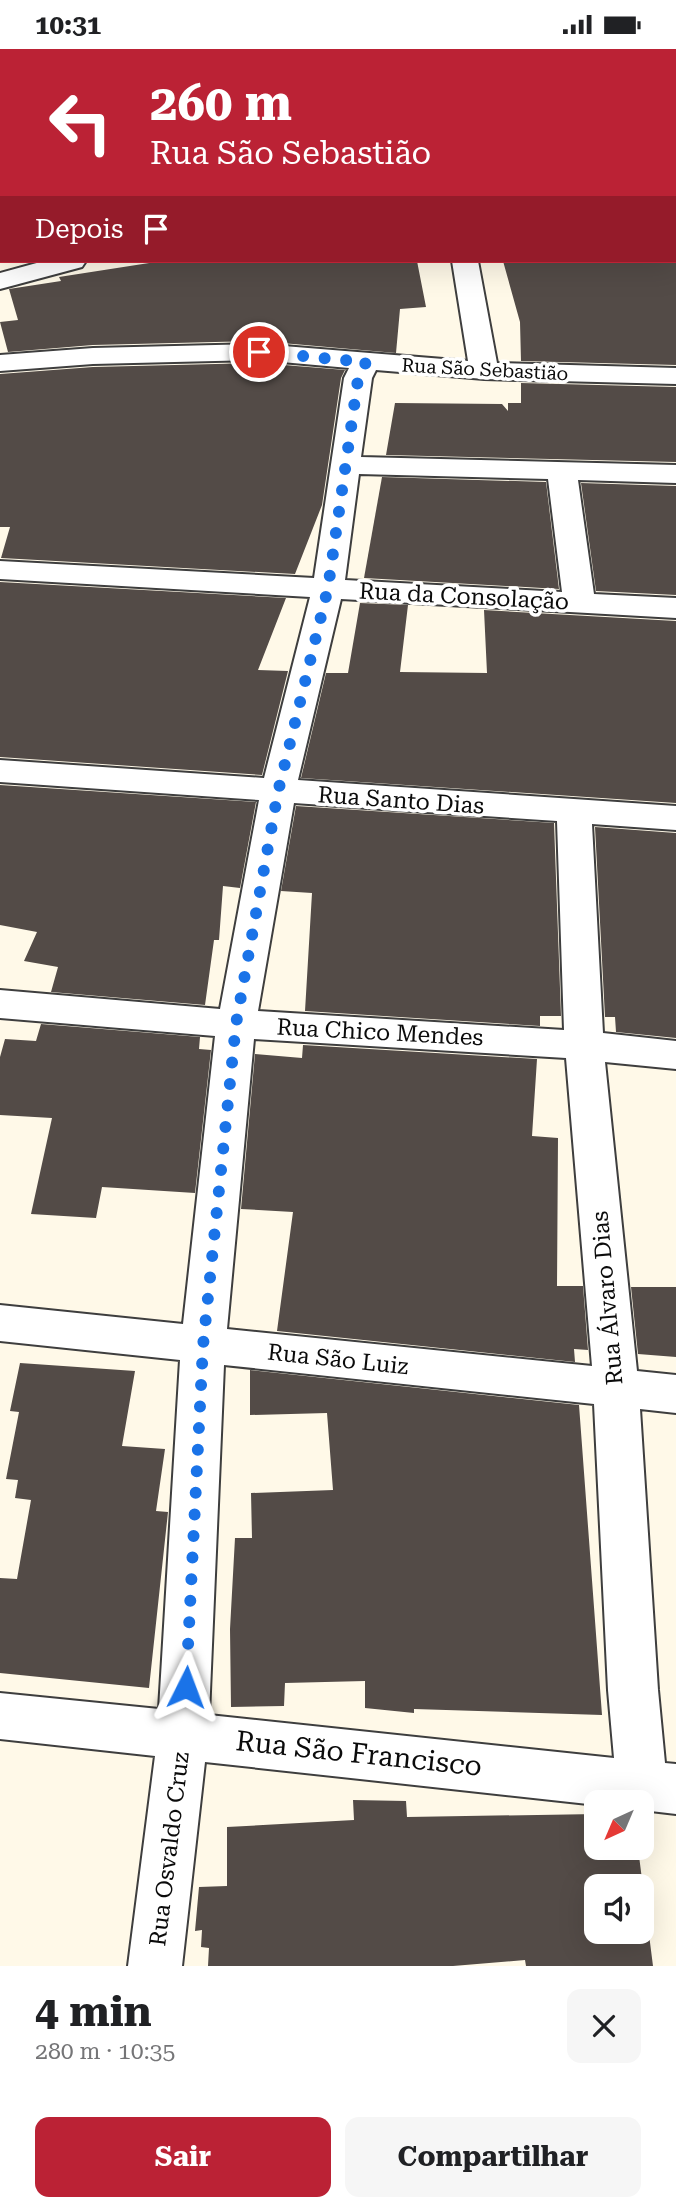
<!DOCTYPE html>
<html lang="pt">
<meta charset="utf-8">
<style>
body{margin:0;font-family:"Roboto Serif",serif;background:#f6f6f6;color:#202124;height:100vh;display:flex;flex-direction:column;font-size:26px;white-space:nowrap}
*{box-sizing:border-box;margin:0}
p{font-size:23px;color:#757577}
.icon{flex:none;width:38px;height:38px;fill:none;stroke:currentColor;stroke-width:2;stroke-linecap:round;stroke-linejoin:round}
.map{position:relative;height:1917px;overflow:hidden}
.side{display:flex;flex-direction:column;background:#fff;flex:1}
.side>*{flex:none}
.guide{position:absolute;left:0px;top:0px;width:677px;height:214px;box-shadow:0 7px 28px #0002;background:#bb2235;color:#fff;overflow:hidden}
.needle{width:46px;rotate:224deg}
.fabs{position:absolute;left:584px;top:1741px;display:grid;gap:14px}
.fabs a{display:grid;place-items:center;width:70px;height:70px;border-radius:14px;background:#fff;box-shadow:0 7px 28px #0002;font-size:35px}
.pin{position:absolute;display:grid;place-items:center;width:60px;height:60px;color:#fff;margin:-30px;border:4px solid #fff;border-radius:50%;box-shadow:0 2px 7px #0007}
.me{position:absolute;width:77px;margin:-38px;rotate:3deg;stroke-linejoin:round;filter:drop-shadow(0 0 5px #0008)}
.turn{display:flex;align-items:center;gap:24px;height:147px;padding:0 35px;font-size:32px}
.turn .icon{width:91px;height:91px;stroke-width:2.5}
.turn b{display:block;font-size:49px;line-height:60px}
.then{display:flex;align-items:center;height:66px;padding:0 35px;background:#0003;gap:14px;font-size:26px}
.round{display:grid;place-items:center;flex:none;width:74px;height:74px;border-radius:14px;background:#f6f6f6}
.headline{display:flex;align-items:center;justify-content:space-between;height:119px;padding:0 35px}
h1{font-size:42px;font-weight:700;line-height:52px}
.button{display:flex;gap:14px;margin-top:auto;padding:14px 35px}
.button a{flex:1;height:80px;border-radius:14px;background:#bb2235;color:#fff;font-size:28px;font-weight:700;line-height:80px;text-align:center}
.button a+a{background:#f6f6f6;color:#202124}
.status{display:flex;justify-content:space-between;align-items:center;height:49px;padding:0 35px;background:#fff;direction:ltr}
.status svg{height:19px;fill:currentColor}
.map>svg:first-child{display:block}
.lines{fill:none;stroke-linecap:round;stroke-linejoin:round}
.stream{fill:#339ccf;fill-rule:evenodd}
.building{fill:#534b47;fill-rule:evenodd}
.minor-casing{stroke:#3e3e3e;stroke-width:4}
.minor{fill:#fff;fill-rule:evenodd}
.route{stroke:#1a73e8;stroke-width:12;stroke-dasharray:0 21.6}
.labels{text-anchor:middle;stroke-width:7;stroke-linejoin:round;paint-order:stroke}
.far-street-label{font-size:19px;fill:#0b0b0b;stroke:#fff}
.street-label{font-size:23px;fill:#0b0b0b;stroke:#fff}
.near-street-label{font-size:28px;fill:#0b0b0b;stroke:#fff}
</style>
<div class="status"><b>10:31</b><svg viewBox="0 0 49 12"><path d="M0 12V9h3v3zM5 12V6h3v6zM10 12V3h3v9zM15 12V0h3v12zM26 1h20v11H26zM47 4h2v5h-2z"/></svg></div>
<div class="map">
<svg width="676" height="1917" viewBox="0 0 676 1917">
<rect width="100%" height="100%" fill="#fff9e8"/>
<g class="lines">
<g class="stream">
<rect x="457" y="0" width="10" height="2"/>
<rect x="0" y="158" width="2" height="6"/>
</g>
</g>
<g class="building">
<path d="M162,212H417L426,258L400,260L396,304L259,292L93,296L8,303L0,273L18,271L9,240L61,232L59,228Z"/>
<path d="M503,212H676V316L521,312L520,273Z"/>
<path d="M259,314L345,321L341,329L322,456L295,525L1,509L10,478H0V325L93,318Z"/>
<path d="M521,334L676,338V413L386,406L395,354L502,355L508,362V354H521Z"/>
<path d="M382,428L546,433L559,540L364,529Z"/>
<path d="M581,434L676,437V546L596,542Z"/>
<path d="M0,533L286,549L258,621L288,622L262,726L0,708Z"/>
<path d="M360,554L408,556L400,623L487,624L484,561L676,572V754L301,729L326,624H348Z"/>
<path d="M0,736L256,753L240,839L223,837L219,891H214L205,956L51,943L58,918L24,912L37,883L0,876Z"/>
<path d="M296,757L554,774L561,967H540V977L305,962L312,844L281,842Z"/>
<path d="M595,778L676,784V989L616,983L615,968H605Z"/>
<path d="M41,975L200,988L199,1000L211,1001L195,1144L102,1138L96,1169L31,1165L52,1069L0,1066V1008L5,990L36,992Z"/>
<path d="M303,996L537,1010L532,1087L558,1089L557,1237H583L588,1301L574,1300L575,1313L277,1282L293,1163L241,1160L255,1005L302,1009Z"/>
<path d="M631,1238H676V1308L638,1305Z"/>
<path d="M20,1314L135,1322L122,1397L165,1400L156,1462L168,1463L149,1639L0,1624V1529L17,1530L31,1451L15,1449L18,1431L6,1430L19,1363L10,1362Z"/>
<path d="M250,1321L579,1356L602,1666L414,1660V1664L365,1659V1632L285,1634L284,1657L231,1658L230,1580L235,1489H252L251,1444L333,1441L327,1364L250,1366Z"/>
<path d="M353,1751L406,1752L407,1768L597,1765V1799H638L653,1917H526L525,1911L453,1917H208L209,1899L201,1898L202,1881L195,1882L199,1838L227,1837V1778L354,1771ZM597,1838H642V1883H597Z"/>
</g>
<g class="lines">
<g class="minor-casing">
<g id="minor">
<path d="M11,0H33L10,2Z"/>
<path d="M564,0H589L563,2Z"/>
<path d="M0,50H2L0,70Z"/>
<path d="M44,212H86L82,218L0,240V224Z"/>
<path d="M452,212H478L497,314L676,319V335L484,330L376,321L372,329L361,408L676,416V434L578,431L594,545L676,549V569L341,550L298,731L676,757V781L592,775L603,984L676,992V1020L605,1013L637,1322L676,1326V1364L640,1360L658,1641L665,1714L676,1715V1765L642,1761V1754H597V1756L205,1713L182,1917H128L155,1707L0,1690V1644L159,1660L180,1311L0,1292V1256L183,1275L215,987L0,969V941L220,960L259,751L0,733V711L264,729L310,548L0,530V512L314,529L344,329L349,319L259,311L93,315L0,322V306L93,299L259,295L468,312ZM359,425L548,430L562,543L345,531ZM294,754L557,772L564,981L258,962ZM254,990L566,1009L592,1317L227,1280ZM224,1316L594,1355L608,1641L614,1709L209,1666Z"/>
</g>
</g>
<use href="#minor" class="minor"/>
</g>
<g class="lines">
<path class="route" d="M186,1638L203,1297L236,975L278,743L328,539L358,330L366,313L259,303"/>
</g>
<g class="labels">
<g class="far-street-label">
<text transform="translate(485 320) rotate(3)" y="7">Rua São Sebastião</text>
</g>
<g class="street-label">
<text transform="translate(464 547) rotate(3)" y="8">Rua da Consolação</text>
<text transform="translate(401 751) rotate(4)" y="8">Rua Santo Dias</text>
<text transform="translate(380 983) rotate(3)" y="8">Rua Chico Mendes</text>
<text transform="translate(607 1249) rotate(-95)" y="8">Rua Álvaro Dias</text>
<text transform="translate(338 1310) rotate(6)" y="8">Rua São Luiz</text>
<text transform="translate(169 1800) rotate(-83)" y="8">Rua Osvaldo Cruz</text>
</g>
<g class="near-street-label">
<text transform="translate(359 1704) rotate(6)" y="10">Rua São Francisco</text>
</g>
</g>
</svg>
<div class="fabs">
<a><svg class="needle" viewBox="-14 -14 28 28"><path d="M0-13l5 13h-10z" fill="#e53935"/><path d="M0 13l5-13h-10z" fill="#757577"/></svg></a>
<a><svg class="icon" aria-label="sound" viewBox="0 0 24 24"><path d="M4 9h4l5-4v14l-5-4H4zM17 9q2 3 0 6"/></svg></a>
</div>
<div class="pin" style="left:259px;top:303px;background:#d93025"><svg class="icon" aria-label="arrive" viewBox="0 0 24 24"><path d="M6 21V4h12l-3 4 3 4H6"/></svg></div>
<svg class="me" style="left:186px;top:1638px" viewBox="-20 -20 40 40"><path d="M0-17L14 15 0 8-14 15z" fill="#1a73e8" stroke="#fff" stroke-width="4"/></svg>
<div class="guide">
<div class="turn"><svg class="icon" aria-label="left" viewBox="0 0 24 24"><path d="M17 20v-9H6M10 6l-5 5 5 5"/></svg><div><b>260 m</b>Rua São Sebastião</div></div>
<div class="then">Depois<svg class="icon" aria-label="arrive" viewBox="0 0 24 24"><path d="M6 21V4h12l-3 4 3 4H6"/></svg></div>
</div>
</div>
<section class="side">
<div class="headline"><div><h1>4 min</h1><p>280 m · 10:35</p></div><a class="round"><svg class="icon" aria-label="close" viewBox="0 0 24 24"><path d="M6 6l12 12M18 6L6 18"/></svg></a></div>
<div class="button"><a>Sair</a><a>Compartilhar</a></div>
</section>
